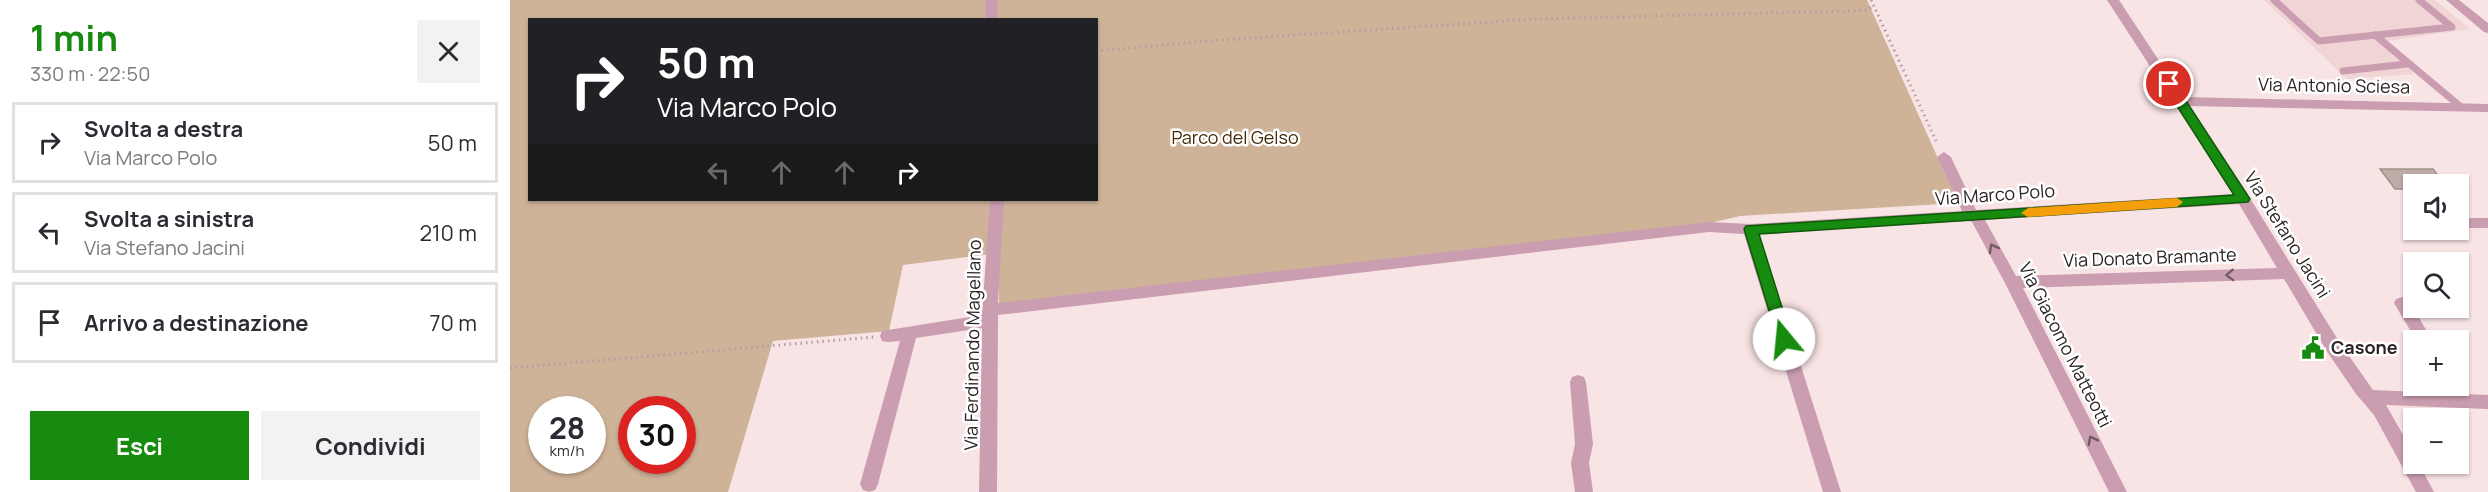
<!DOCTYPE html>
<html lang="it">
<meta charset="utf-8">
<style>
body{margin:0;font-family:Manrope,sans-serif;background:#f2f2f3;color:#2b2b33;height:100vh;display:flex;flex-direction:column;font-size:22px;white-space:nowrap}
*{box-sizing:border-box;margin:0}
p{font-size:20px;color:#7c7c81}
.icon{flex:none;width:33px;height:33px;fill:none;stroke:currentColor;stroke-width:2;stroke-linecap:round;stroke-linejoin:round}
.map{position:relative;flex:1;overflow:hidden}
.side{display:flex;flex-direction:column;background:#fff;width:510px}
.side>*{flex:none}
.top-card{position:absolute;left:18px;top:18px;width:570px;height:183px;border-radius:0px;box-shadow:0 2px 4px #0004;background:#202124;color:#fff;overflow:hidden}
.fabs{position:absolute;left:1893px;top:174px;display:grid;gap:12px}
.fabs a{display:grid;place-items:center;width:66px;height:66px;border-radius:0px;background:#fff;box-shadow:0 2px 4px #0004;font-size:30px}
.speed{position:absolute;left:18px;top:396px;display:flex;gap:12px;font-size:30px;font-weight:700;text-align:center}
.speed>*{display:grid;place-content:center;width:78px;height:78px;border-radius:50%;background:#fff;box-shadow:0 2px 4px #0004;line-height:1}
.speed small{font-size:15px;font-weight:400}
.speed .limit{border:9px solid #d22;background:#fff;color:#111}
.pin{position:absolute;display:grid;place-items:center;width:51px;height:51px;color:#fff;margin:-26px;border:3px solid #fff;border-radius:50%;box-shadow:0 2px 6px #0007}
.me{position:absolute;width:66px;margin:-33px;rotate:343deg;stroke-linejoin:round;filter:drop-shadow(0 0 4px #0008)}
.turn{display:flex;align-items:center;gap:21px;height:126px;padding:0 30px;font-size:27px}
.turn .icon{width:78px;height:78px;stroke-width:2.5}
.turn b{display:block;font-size:42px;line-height:51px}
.lanes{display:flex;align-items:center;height:57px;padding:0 30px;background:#0003;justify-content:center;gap:30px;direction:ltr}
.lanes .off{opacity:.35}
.round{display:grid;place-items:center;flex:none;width:63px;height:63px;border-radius:0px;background:#f2f2f3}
.headline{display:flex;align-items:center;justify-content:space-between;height:102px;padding:0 30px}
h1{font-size:36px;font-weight:700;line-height:45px;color:#178b10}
.primary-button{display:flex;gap:12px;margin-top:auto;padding:12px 30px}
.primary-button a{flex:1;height:69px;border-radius:0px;background:#178b10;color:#fff;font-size:24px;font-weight:700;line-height:69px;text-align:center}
.primary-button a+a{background:#f2f2f3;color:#2b2b33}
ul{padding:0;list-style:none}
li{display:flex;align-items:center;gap:18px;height:81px;margin:0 12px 9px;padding:0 18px;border:3px solid #e1e1e2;border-radius:0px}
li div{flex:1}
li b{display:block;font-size:22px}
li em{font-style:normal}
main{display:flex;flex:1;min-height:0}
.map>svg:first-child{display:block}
.built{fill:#f1d4d4}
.green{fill:#ceb398;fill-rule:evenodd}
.building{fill:#beada7;stroke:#a2918a;stroke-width:1.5}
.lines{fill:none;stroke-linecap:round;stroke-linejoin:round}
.path{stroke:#af9fa0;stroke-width:3;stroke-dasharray:1.5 4;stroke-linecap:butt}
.lane{stroke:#ca9db0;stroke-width:7}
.street{fill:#ca9db0;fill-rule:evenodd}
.oneway{stroke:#735a63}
.route{fill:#178b10;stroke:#0f5a0a;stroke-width:1.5}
.slow{fill:#f59e0b}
.labels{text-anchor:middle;stroke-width:5;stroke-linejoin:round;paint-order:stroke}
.street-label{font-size:18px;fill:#2b2324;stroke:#fff}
.park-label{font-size:18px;fill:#462b09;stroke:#fff}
.poi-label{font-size:18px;font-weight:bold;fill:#2b2324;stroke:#fff;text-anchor:start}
</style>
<main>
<section class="side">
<div class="headline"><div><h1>1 min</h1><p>330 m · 22:50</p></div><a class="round"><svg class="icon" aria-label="close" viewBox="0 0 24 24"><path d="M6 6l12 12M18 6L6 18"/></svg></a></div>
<ul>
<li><svg class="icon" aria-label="right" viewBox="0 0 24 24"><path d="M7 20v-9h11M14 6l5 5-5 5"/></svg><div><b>Svolta a destra</b><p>Via Marco Polo</p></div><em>50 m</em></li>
<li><svg class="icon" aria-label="left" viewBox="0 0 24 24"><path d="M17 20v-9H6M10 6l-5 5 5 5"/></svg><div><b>Svolta a sinistra</b><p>Via Stefano Jacini</p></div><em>210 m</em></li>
<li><svg class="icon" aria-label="arrive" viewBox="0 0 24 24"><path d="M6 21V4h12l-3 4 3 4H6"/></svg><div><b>Arrivo a destinazione</b></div><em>70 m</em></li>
</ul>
<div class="primary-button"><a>Esci</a><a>Condividi</a></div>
</section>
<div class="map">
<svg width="1978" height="492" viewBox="0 0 1978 492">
<rect width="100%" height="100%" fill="#f9e4e5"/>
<path class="built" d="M1754,0H1925L1960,29L1877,41L1904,74L1837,79Z"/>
<path class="green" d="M0,0H1357L1448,203L1230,216L1200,223L489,305V253L393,265L379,331L263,341L218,492H0ZM20,20H586V200H20ZM32,410H82V460H32ZM122,410H172V460H122Z"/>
<path class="building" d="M1870,169H1923L1935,184H1904V189H1885Z"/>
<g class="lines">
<g class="path">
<path d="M1361,0L1428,145"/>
<path d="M586,51L697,41L1026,19L1335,11L1357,10L1364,6"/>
<path d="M0,368L364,337"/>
</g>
<g class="lane">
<path d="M1764,0L1809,41L1942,27L1909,0"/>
<path d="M1865,35L1951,107"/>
<path d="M1833,71L1897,64"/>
</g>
<g class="street">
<path d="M475,0H487L488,20H476Z"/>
<path d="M1597,0H1609L1673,97L1978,104V112L1679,106L1738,195L1830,343L1863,390L1978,395V409L1876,405L1904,454V464H1909L1924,492H1906L1864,415L1846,394L1818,353L1774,279L1513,288L1617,492H1599L1495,283L1462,222L1458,221L1249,234L1331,492H1313L1234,234L1199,232L488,315L487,492H469L472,328L406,338L368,484L365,490L359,492L353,490L350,484L390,341L378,342L372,341L370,336L372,331L378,330L472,315L480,200H494L488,303L1199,222L1240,224L1452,211L1427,157L1434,152L1441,157L1466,210L1723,194ZM1729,204L1767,268L1506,276L1475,220Z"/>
<path d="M1936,0H1949L1978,23V33L1974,32Z"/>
<rect x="1948" y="218" width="30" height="10"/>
<path d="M1892,297L1898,299L1922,340H1906L1884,303L1886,299Z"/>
<path d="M1068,375L1074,377L1076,382L1083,444L1079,463L1083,492H1065L1061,463L1065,444L1060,382L1062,377Z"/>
</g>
</g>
<defs><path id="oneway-chevron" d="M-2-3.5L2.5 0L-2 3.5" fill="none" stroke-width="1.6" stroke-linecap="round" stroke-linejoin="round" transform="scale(1.5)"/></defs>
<g class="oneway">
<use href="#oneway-chevron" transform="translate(1483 248) rotate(-119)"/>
<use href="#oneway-chevron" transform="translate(1720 275) rotate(178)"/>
<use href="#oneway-chevron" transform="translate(1582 440) rotate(-117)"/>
</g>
<path class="route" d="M1659,80L1663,81L1738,196L1740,199L1738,202L1249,234L1282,339L1280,343H1269L1234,229L1236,226L1724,195L1653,84Z"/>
<path class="slow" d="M1667,198L1673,202L1667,207L1518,217L1511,213L1518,208Z"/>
<defs>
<g id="civic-bare" transform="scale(1.8)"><path d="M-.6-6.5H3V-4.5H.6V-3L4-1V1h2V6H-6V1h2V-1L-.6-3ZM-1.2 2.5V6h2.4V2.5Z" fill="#178b10" stroke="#fff" stroke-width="2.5" paint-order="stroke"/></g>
</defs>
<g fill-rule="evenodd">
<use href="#civic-bare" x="1803" y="348"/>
</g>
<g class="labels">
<g class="street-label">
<text transform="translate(1824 86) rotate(1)" y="6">Via Antonio Sciesa</text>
<text transform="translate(1485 195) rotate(-4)" y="6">Via Marco Polo</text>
<text transform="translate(1777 235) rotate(58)" y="6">Via Stefano Jacini</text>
<text transform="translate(1640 258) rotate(-2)" y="6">Via Donato Bramante</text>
<text transform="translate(463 345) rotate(-89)" y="6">Via Ferdinando Magellano</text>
<text transform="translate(1555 345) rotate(63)" y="6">Via Giacomo Matteotti</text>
</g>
<g class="park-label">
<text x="725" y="144">Parco del Gelso</text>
</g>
<g class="poi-label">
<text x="1821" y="354">Casone</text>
</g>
</g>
</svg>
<div class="fabs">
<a><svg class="icon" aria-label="sound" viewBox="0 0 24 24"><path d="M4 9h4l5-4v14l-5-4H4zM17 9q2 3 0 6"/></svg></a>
<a><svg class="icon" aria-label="search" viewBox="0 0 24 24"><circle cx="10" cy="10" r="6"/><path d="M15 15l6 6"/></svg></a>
<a>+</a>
<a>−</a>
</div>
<div class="speed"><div>28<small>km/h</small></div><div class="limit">30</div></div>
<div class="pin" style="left:1659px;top:84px;background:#d93025"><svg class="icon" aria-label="arrive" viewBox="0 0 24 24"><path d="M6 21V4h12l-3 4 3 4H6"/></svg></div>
<svg class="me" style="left:1274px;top:339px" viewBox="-20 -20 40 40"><circle r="19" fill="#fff"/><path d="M0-13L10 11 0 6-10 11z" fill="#178b10"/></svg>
<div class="top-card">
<div class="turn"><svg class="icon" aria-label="right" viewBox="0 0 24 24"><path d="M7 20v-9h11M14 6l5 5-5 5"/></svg><div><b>50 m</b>Via Marco Polo</div></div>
<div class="lanes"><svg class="icon off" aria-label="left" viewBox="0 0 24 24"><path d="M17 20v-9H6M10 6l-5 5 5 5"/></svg><svg class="icon off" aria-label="ahead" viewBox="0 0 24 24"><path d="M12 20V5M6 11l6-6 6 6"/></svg><svg class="icon off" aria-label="ahead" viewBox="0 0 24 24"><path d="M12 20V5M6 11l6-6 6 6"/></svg><svg class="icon" aria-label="right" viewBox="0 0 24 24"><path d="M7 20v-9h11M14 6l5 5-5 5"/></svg></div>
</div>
</div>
</main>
